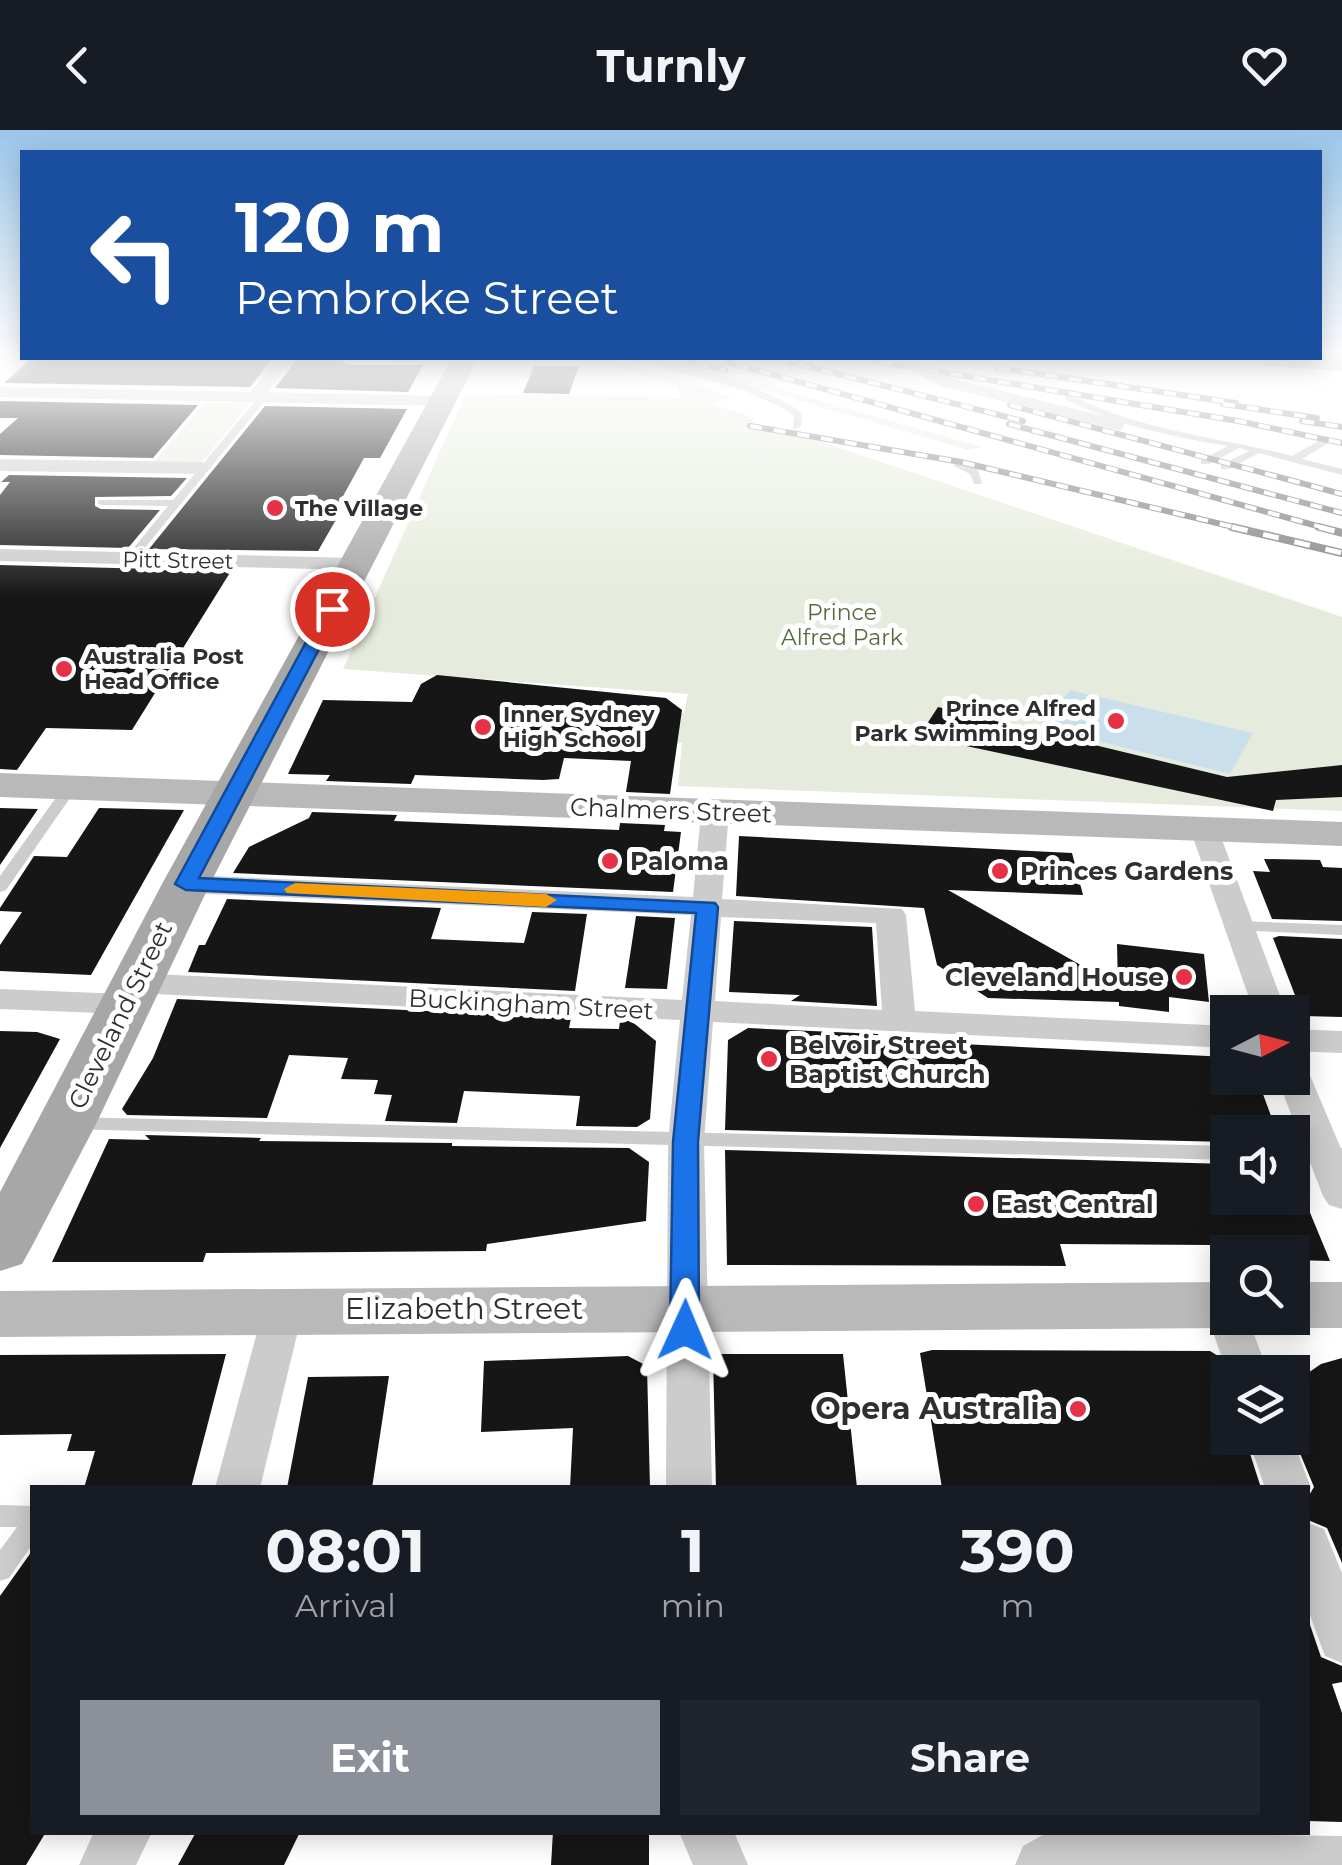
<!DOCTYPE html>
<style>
body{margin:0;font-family:Montserrat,sans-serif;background:#20242c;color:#f1f3f6;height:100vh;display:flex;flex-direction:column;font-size:38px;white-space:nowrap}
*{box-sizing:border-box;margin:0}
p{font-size:32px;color:#9ea1a6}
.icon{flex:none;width:55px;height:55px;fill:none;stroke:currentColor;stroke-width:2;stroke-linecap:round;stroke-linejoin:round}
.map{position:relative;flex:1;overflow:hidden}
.side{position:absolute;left:30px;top:1355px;width:1280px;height:350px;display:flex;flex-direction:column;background:#171b24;border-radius:0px;box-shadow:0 5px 25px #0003}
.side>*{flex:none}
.top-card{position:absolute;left:20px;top:20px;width:1302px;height:210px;border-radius:0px;box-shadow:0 5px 25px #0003;background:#1a4fa0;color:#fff;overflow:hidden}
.needle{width:65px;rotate:84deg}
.fabs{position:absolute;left:1210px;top:865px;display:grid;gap:20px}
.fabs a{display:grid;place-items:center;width:100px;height:100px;border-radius:0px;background:#171b24;box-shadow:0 5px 25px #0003;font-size:50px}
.pin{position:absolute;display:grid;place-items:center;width:85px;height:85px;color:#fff;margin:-42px;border:5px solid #fff;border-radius:50%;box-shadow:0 2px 10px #0007}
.me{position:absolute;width:110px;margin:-55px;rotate:1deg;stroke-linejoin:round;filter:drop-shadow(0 0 8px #0008)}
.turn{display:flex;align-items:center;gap:35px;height:210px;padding:0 50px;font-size:45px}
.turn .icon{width:130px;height:130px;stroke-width:2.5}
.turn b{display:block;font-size:70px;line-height:85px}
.eta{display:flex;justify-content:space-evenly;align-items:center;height:170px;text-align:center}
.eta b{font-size:60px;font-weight:700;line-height:70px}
.button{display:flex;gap:20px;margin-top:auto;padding:20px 50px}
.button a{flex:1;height:115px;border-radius:0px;background:#8c9099;color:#fff;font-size:40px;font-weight:700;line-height:115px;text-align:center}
.button a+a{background:#20242c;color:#f1f3f6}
header{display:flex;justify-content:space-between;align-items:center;height:130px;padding:0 50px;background:#171b24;font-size:45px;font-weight:700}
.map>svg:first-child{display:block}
.green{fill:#e6ecdd}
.water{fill:#c9e0ec}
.building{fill:#161616}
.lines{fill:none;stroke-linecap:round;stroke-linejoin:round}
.lane{fill:#ccc;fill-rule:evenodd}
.street{fill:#ccc;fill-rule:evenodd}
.secondary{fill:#b9b9b9;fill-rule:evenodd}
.primary{fill:#a7a7a7;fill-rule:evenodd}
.rail-far1-casing{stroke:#848484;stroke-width:6}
.rail-casing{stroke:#848484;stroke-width:8}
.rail-far1{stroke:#fff;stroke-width:4;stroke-dasharray:12;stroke-linecap:butt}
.rail{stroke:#fff;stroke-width:5;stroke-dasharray:16;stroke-linecap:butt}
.lane-bridge{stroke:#ccc;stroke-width:10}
.route{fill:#1a73e8;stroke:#114b97;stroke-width:2.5}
.slow{fill:#f59e0b}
.poi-dot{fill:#e53246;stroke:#fff;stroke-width:4}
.labels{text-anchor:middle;stroke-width:10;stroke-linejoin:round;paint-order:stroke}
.far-poi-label{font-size:22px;font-weight:bold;fill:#2f2f2f;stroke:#fff;text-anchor:start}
.far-street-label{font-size:22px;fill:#2f2f2f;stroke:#fff}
.far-park-label{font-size:22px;fill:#546b3c;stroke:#fff}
.street-label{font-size:25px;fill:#2f2f2f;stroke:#fff}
.poi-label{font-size:25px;font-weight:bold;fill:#2f2f2f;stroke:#fff;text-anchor:start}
.near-street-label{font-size:30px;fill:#2f2f2f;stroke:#fff}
.near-poi-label{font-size:30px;font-weight:bold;fill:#2f2f2f;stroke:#fff;text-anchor:end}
</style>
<header><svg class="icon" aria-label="back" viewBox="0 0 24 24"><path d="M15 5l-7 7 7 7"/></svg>Turnly<svg class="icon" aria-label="heart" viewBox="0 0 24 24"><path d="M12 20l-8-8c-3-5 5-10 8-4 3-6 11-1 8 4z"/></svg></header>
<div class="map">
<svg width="1342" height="1735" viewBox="0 0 1342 1735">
<rect width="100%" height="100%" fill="#fff"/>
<g class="green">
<path d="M583,228H608L733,267L712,274L755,288L746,299L813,309L1342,487V681L678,656L682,613L650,612L684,582L688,564L343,539L466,263L681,267L677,254Z"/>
<path d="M653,228L719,241L981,317L968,320Z"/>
<path d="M205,273H250L199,336L151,335Z"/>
</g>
<path class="water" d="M1070,560L1253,603L1230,644L1041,597Z"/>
<g class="building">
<path d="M32,228H273L250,257L4,253Z"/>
<path d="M298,228L340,229L347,235H423L408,262L275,258Z"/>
<path d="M534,236H579L569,264L523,263Z"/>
<path d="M0,271L198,275L153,328L0,325V304L18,288H0Z"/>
<path d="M265,276L407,279L380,328H364L331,388H337L318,421L149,419Z"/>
<path d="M9,345L187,348L171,366L95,367V376L101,379L160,380L128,418L0,415V365L10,352H1Z"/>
<path d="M0,435L231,441L132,600L46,598L17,640L0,639Z"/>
<path d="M437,545L666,568L682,580L670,664L626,662L631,631L564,628L559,649L543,650L415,645L411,654L326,651L330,645L288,644L323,570L412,572L421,554Z"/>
<path d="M938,577L1227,647L1342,635V667L1276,670L1273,681L919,606Z"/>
<path d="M0,678L38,679L0,735Z"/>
<path d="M99,678L184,680L91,845L0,841V815L22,782L0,781V778L34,726L67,727Z"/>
<path d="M312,682L397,685L394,691L619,700L620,693L665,695L664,701L681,702L673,762L233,743L249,717L309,688Z"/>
<path d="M739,706L1072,723L1083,765L948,760L1118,856L1117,814L1204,824L1209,872L1169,867V882L1119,876V872L988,868L937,835L924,778L736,766Z"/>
<path d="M1264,729L1320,730L1323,737L1342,738V791L1272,789L1253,741L1270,742Z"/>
<path d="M227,769L441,778L431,809L524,813L532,782L587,784L575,861L188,842L199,815H205Z"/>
<path d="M636,786L675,788L667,859L625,858Z"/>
<path d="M734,791L872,797L877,876L791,871L800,865L729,862Z"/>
<path d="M1279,806L1342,809V887L1303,886L1273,808Z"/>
<path d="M177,869L571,888L569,898L619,899L620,891H631L656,911L650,989L637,997L576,996L580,966L464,961L457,993L385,991L392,965L374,964L378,950L341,949L348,928L289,925L267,988L127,985L122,979L153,928Z"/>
<path d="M748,898L878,904L879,910L1228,927V948H1257L1277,1002H1228V1012L725,1000L728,910Z"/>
<path d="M0,901L37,902L60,909L0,1018Z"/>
<path d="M145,1005L261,1008L259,1011L452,1013V1016L629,1018L649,1032L646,1091L487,1114L486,1121L206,1123L203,1132H52L109,1009L150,1010Z"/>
<path d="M725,1020L1228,1034V1068H1304L1330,1131L1292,1130V1122H1214L1211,1115L1060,1114L1066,1136L727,1135Z"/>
<path d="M932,1220L1210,1221L1218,1226L1228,1250V1308H1245L1261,1358H942L920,1223Z"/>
<path d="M226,1224L191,1358H84L95,1321H67L72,1304L0,1305V1225Z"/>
<path d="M713,1224H843L857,1358H716Z"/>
<path d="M628,1226L647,1236L650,1358H570L573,1298L481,1302L484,1231Z"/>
<path d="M1342,1228V1433L1327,1398L1308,1390V1367L1314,1357L1292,1304V1245H1305L1321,1234Z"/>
<path d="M389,1246L372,1358H287L308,1247Z"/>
<path d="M32,1421V1702H46L26,1735H0V1466Z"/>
<path d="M1308,1489L1321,1527L1342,1536V1552L1332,1554L1342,1583V1692L1308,1691Z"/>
<path d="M196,1702H300L284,1735H178Z"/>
<path d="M553,1702H649V1735H551Z"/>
</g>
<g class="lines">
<g class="lane">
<path d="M343,228H467L468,229L464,232L347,231Z"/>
<path d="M630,228C671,225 769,258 802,283L801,297L793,299L794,286L783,278L743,260Z"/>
<path d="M1068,259H1074L1073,266C1140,301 1220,307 1292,326L1324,308H1330V312L1302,329L1342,339V345L1259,323L1229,339H1221V335L1249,321L1239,318L1209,334H1201V330L1228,316C1173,307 1114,295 1065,269Z"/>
<path d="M260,265L268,267L135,430H127V426L168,376L102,375L98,374V370H173Z"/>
<path d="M961,329L978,340L982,354H974L970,344L954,336V332Z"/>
<path d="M70,654L77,658L6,760L0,762V746L65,655Z"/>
<path d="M1239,791L1342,795V805L1233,800L1231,796Z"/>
<path d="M73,987L1228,1016V1030L66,999L63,994L66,989Z"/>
<path d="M1292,1017L1342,1018V1032L1292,1031Z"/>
<path d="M0,1375L32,1376V1415L9,1448L0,1451V1420L17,1397H0Z"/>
</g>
<g class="street">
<path d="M278,228H294L268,262L441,266L450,271L441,276L0,267V257L250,262Z"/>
<path d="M0,329L202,332L211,338L202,344L0,341Z"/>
<path d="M0,419L355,428L366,434L355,440L0,431Z"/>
<path d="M719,674L733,682L728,694L722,769L902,779L906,785L915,881L1228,896V918L713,892L704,1012L712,1358H666L668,1012L680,890L134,863L123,860L118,853L123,846L134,843L682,870L691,785L186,763L176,760L171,754L176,748L186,745L693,767L700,694L709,676ZM721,787L876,793L882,880L715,871Z"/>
<path d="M1204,691L1214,693L1218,699L1286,882H1254L1190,699L1194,693Z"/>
<path d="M0,859L123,864L135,867L139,874L135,881L123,884L0,879Z"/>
<path d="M1292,899L1342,901V923L1292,921Z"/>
<path d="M1292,932L1304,935L1309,943L1342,1021V1079L1329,1075L1323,1066L1277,948H1292Z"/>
<path d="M283,1164L297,1169L303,1180L260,1358H215L263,1180L269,1169Z"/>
<path d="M1228,1172V1188H1248L1268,1242L1228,1245L1208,1188L1214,1177Z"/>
<path d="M1248,1308H1292L1311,1358L1308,1364V1358H1265Z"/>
<path d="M1308,1393L1324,1399L1342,1443V1533L1325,1526L1308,1480Z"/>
<path d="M94,1702H152L136,1735H79Z"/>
<path d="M679,1702H734L748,1735H693Z"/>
<path d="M1048,1702L1342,1706V1735H1015L1023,1716Z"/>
</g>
<g class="secondary">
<path d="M0,643L1342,692V716L0,667Z"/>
<path d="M1228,1152V1188H1251L1228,1198L0,1207V1161Z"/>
<path d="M1292,1152H1342V1198H1292L1271,1191L1269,1188H1292Z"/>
</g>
<g class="primary">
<path d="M1320,224L1342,225V241L1265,236L1252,228H1320Z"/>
<path d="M452,228H478L210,754L96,994L31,1118L22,1134L0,1141V1062L162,754Z"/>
</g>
<g class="rail-far1-casing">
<g id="rail-far1">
<path d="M674,228L725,240"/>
<path d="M713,228L1328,399"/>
<path d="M775,228L1023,291"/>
<path d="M856,228L1238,291L1342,313"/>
<path d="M998,238L1236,273"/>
<path d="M1223,274L1317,288"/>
<path d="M1010,275L1342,364"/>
<path d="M1302,291L1342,297"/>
<path d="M1009,294L1342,383"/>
<path d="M750,296L961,332L1242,399"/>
</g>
</g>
<g class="rail-casing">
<g id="rail">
<path d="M1232,397L1342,423"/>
<path d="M1319,397L1342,403"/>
</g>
</g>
<use href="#rail-far1" class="rail-far1"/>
<use href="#rail" class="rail"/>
<path class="lane-bridge" d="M898,228L942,251L1119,295"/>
</g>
<linearGradient id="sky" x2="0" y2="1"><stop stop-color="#9bc6ea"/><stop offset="0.48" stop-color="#fff"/><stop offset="1" stop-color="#fff" stop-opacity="0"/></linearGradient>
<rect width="1342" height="467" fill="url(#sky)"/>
<path class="route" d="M332,475L340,479L199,748L715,773L718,777L698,1012L699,1200L695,1208L685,1212L675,1208L670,1200L673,1012L696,783L186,760L175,754L324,479Z"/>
<path class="slow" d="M295,753L546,764L557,770L546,777L287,763L284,759Z"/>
<g class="poi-dot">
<circle cx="275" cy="378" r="10"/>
<circle cx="64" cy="539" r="10"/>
<circle cx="1116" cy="591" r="10"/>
<circle cx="483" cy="597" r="10"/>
<circle cx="610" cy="731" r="10"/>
<circle cx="1000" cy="741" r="10"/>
<circle cx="1184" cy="847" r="10"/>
<circle cx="769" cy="929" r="10"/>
<circle cx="976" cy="1074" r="10"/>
<circle cx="1078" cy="1279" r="10"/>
</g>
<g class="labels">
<g class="far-poi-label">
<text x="295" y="386">The Village</text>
<text x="84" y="534">Australia Post<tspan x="84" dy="25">Head Office</tspan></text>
<text x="1096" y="586" text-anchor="end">Prince Alfred<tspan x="1096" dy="25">Park Swimming Pool</tspan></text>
<text x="503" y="592">Inner Sydney<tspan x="503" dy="25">High School</tspan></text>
</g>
<g class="far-street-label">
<text transform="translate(178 430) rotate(1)" y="8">Pitt Street</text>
</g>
<g class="far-park-label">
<text x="842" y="490">Prince<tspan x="842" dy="25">Alfred Park</tspan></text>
</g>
<g class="street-label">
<text transform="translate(671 680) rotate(2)" y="9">Chalmers Street</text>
<text transform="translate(531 874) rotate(3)" y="9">Buckingham Street</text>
<text transform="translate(120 885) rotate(-64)" y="9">Cleveland Street</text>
</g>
<g class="poi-label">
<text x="630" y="740">Paloma</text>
<text x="1020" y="750">Princes Gardens</text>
<text x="1164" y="856" text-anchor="end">Cleveland House</text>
<text x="789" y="924">Belvoir Street<tspan x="789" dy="29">Baptist Church</tspan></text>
<text x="996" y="1083">East Central</text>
</g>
<g class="near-street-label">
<text x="464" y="1189">Elizabeth Street</text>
</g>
<g class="near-poi-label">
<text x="1058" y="1289">Opera Australia</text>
</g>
</g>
</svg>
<div class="fabs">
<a><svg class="needle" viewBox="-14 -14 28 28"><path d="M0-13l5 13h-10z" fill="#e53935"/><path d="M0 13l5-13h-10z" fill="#9ea1a6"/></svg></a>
<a><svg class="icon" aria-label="sound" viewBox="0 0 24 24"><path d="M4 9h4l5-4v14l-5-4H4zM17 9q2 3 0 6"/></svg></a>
<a><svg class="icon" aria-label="search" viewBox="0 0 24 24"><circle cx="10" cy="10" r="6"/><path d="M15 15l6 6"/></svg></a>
<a><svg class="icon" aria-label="layers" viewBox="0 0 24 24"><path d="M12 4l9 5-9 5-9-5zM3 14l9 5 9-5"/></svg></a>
</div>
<div class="pin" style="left:332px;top:479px;background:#d93025"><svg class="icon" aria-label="arrive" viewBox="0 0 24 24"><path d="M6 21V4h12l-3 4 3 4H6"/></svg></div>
<svg class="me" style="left:685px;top:1200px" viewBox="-20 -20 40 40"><path d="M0-17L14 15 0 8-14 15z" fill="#1a73e8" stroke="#fff" stroke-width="4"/></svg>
<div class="top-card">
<div class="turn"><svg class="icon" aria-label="left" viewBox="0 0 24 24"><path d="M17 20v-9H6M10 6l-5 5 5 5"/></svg><div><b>120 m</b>Pembroke Street</div></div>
</div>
<section class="side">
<div class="eta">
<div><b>08:01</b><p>Arrival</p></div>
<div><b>1</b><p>min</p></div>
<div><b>390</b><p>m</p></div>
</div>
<div class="button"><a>Exit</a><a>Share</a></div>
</section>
</div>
